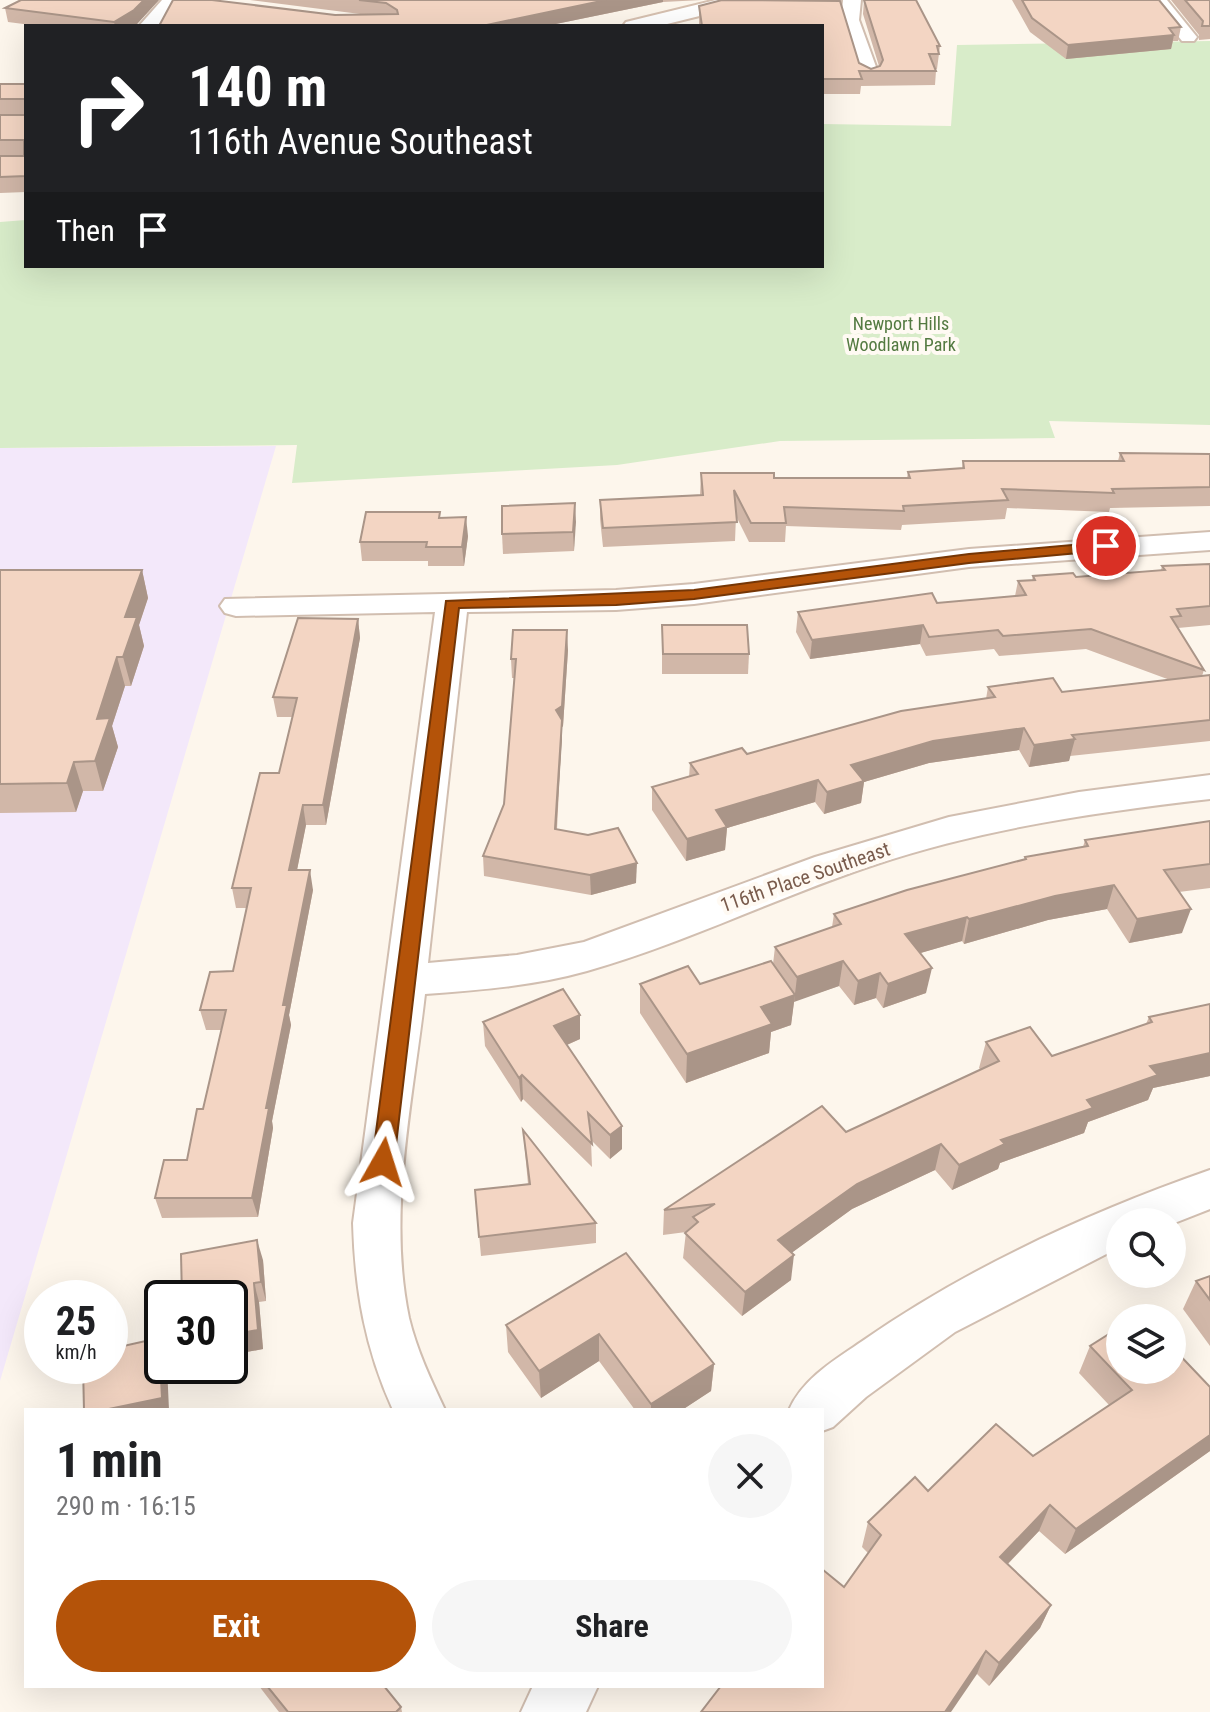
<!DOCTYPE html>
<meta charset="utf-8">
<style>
body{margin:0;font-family:"Roboto Condensed",sans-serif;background:#f6f6f6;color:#202124;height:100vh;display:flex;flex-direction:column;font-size:30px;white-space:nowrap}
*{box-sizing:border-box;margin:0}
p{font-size:26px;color:#757577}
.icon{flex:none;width:44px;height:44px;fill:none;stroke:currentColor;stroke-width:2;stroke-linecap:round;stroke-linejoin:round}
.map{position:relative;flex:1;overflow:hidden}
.details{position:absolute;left:24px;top:1408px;width:800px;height:280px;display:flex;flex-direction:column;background:#fff;border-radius:0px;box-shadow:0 8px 32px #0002}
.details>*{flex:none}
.hud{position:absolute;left:24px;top:24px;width:800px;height:244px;border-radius:0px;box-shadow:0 8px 32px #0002;background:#202124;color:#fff;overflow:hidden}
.controls{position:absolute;left:1106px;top:1208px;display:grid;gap:16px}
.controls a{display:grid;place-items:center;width:80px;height:80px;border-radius:50%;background:#fff;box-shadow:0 8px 32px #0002;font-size:40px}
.speed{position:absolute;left:24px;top:1280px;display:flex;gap:16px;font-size:40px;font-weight:700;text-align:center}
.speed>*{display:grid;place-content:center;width:104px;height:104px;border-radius:50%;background:#fff;box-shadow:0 8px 32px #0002;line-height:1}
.speed small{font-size:20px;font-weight:400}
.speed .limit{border:4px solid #111;border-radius:12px;background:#fff;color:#111}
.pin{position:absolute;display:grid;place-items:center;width:68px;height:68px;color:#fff;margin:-34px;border:4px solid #fff;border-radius:50%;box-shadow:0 2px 8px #0007}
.me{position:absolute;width:88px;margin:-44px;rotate:6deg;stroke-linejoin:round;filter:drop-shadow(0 0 6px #0008)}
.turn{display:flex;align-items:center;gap:28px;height:168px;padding:0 32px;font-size:36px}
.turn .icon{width:104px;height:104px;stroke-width:2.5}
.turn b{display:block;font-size:56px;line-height:68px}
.then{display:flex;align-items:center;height:76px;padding:0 32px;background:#0003;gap:16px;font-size:30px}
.round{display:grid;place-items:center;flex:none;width:84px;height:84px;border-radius:42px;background:#f6f6f6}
.summary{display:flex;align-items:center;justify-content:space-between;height:136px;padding:0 32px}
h1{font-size:48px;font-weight:700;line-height:60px}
.action{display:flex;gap:16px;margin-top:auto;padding:16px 32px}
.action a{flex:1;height:92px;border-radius:48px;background:#b45309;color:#fff;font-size:32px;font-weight:700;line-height:92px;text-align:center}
.action a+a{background:#f6f6f6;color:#202124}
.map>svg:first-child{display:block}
.education{fill:#f3e8fa}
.green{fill:#d8ecc9}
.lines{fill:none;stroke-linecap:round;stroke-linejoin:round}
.street-casing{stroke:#d1beb0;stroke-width:4}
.secondary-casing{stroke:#d6c0b0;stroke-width:4}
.street{fill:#fff;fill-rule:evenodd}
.secondary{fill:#fff;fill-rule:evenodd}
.wall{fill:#d1b7a8}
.shaded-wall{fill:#aa9588}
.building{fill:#f3d5c3;stroke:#aa9588;stroke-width:2}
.route{fill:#b45309;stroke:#753606;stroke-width:2}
.labels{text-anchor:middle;stroke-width:8;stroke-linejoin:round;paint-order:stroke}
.far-park-label{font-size:18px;fill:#537a41;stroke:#fffaf3}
.street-label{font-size:20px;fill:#7a5c4d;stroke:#fffaf3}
</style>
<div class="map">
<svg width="1210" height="1712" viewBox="0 0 1210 1712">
<rect width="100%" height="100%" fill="#fdf6ec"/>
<path class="education" d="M276,446L0,1381V448Z"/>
<path class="green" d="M1210,41V425L1049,421L1055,438L780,441L617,465L292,483L297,445L0,448V222L26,220V266H822V124L951,126L957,45Z"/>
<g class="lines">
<g class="street-casing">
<g id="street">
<path d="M162,0H183L157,26H139Z"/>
<path d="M843,0H861L859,20L879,75L876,79L869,81L859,75L841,20Z"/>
<path d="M1149,0H1167L1197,37L1194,41H1182Z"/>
<path d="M1210,532V550L969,567L694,604L616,610L467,612L428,963L517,955L584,942L815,857L949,817L1079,792L1210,775V799C1098,812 985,828 877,864C779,896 686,943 587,971C534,986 479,990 425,994C413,1100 387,1213 409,1318C417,1351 431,1380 445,1410H393C365,1348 355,1291 353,1223L435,612L236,616L225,613L220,606L225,599L616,590L694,584L969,549Z"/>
<path d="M1210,1170V1209L1172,1224L1120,1222V1247L955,1332L866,1397L833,1427L822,1431V1410H789C803,1378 836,1359 864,1340C969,1267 1090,1212 1210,1170Z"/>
<path d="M533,1686H598L586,1712H521Z"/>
</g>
</g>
<g class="secondary-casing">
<path id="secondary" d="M716,0H751L748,4L659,26H623L626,22Z"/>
</g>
<use href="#street" class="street"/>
<use href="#secondary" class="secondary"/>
</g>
<g class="wall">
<path d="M21,0H159L137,24L133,26H39L8,22L5,8Z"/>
<path d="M250,0H702L663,2L546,26H159L335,15H368Z"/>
<path d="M722,0L840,1L859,63L871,69L879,66L863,14L864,0H916L940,46L937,69H935L936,71L935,85L861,86L860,94H822V26H699V6Z"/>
<path d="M1012,0H1159L1181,27L1178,41H1173L1171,49L1066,59L1030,32Z"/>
<path d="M1171,0H1210V39L1199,40V35Z"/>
<path d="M0,84H26V192L0,193V156H24L0,155V115H25V114H0Z"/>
<path d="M1120,453L1210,454V506L1110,508L1109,512L1007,508L1005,519L902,525L901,530L786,526L785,542H749L736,516L735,541L603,547L600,519V500L700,495L701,473L774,478H907L908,472L962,468L963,461H1118Z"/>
<path d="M575,503L574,551L503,554L502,534Z"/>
<path d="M440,518L468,536L464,566H428V561H362L360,542Z"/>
<path d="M1210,564V625L1178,628L1204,670L1202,676L1210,675V741L1070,756L1069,761L1029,767L1019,750L929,763L864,782L861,803L824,814L815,802L727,828L725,850L686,861L652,810V787L689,777L690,763L747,754L986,699L988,687L1062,692L1170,680L1086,649L999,656L994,649L926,656L920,644L810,659L796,632L798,612L937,603L1015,596L1018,581L1032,580L1033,576L1076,577L1161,570L1162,566Z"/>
<path d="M0,570H142L148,598L139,625L144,646L131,686H125L112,726L118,747L103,791H83L76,812L0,813Z"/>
<path d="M358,619L360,638L326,825H306L297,870L313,890L289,1015L291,1025L272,1121L273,1128L258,1217L162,1218L155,1198L187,1160L203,1109L221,1030H206L200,1010L233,971L247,908H236L232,888L279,773L292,717H277L273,697Z"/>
<path d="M662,625L749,654L748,674H662Z"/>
<path d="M568,650L563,726L562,727L557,830L636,883L591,895L484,876L483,856L504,804L514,678H512L511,659Z"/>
<path d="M1210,821V888L1179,892L1182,933L1129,943L1107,909L1048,920L964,944L962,941L920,953L926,993L883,1008L876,998L854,1005L839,986L794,1001L791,1025L771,1032L769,1053L686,1083L640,1013V984H700L773,964L775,947L832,927L834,914L1024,860L1025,857L1083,847L1085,840Z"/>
<path d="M1210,1004V1076L1153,1088L1148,1100L1088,1122L1084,1133L1000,1163L998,1169L952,1190L935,1170L852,1209L791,1253V1280L742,1316L683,1258L686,1232L663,1235L664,1210L846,1132L981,1070L979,1068L986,1042L1052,1056L1146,1024L1149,1017Z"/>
<path d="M580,1015V1039L567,1045L622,1126V1149L610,1159L591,1140L592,1167L523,1099L521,1102L485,1046L483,1022Z"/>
<path d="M523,1130L596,1223V1243L481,1256L475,1190L528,1184Z"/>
<path d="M626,1253L714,1364L711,1391L682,1410H635L599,1361L541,1398L508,1352L506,1325Z"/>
<path d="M263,1260L266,1301L259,1302L263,1349L230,1355V1298Z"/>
<path d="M1210,1276V1346L1183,1309L1196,1281Z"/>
<path d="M1090,1346L1210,1387V1451L1065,1554L1039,1531L1008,1564L1051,1605L1040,1628L989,1686L977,1674L844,1587L868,1553L862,1547L868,1522L928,1491L1033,1456L1109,1405L1079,1373Z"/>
<path d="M259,1686H384L401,1707L402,1712H279Z"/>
</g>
<g class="shaded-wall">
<path d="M144,0H159L137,24L133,26H115L114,22Z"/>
<path d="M606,0H663V2L546,26H482Z"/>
<path d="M1174,35L1171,49L1066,59L1068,45Z"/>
<path d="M575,503L576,522L574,551L573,532Z"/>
<path d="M466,517L468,536L464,566L462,547Z"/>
<path d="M142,570L148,598L139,625L144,646L131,686L123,657L125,617Z"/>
<path d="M358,619L360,638L326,825L323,805Z"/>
<path d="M923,625L920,644L810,659L812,640Z"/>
<path d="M567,630L568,650L563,726L562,727V740L555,850L556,710Z"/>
<path d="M117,657L125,686L112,726L118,747L103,791L95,761L97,719Z"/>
<path d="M1024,728L1019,750L929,763L864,782L861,803L824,814L827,792L851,765L933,741Z"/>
<path d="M1075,739L1069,761L1029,767L1034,745Z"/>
<path d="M74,762L83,791L76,812L67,783Z"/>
<path d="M818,780L815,802L727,828L725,850L686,861L687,839L716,810Z"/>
<path d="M303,805L306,825L293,890L289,870Z"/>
<path d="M637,863L636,883L591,895L590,875Z"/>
<path d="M310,870L313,890L289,1015L291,1025L272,1121L273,1128L258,1217L252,1198L266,1108L283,1005Z"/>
<path d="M1114,885L1107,909L1048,920L964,944L969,919L1055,896Z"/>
<path d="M1191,909L1182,933L1129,943L1137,919Z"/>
<path d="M967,917L962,941L900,959L905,934Z"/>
<path d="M843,961L839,986L794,1002L797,977Z"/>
<path d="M932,968L926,993L883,1008L888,984Z"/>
<path d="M880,973L876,998L854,1005L858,981Z"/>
<path d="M795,995L791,1025L771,1032L769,1053L686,1083L687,1054L761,1007Z"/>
<path d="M580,1015V1039L555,1050L554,1026Z"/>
<path d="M1210,1053V1076L1153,1088L1148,1100L1088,1122L1084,1133L1000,1163L998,1169L952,1190L959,1165L1001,1140L1087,1100L1150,1066Z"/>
<path d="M522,1075L523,1099L521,1102L519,1078Z"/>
<path d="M622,1126V1149L610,1159V1135Z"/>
<path d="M941,1144L935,1170L852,1209L775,1265L778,1240L857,1184Z"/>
<path d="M257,1240L263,1260L266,1301L261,1282Z"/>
<path d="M794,1255L791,1280L742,1316L745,1292Z"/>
<path d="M254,1283L259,1302L263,1349L230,1355V1335Z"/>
<path d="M599,1334V1361L541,1398L539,1371Z"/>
<path d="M159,1338L162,1346V1366H167L169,1410H104Z"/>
<path d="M714,1364L711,1391L682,1410H651V1404Z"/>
<path d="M1210,1435V1451L1065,1554L1076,1529Z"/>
<path d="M1050,1505L1039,1531L991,1581L1000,1557Z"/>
<path d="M1051,1605L1040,1628L989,1686L999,1663Z"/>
<path d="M986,1651L977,1674L951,1712H945Z"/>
</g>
<g class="building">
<path d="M21,0H144L134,10L114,22L5,8Z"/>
<path d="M173,0H212L335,15L398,14L397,10L386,3L359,0H606L482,26H159Z"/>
<path d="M722,0L840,1L859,63L871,69L880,66L883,60L864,0H916L940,46H937L939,54H929L936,71H859L862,79H822V26H702L699,6Z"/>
<path d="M1022,0H1159L1181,27L1169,28L1174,35L1068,45L1032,18Z"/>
<path d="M1185,0H1210V26H1202L1203,21Z"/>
<path d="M0,84H26V176L0,177V156H24V140H0V115H25V99H0Z"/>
<path d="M1120,453L1210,454V487L1112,489L1114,493L1002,489L1008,500L903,506L904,511L784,507L786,523H751L734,490L737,522L603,528L600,500L703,495L701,473H774V478H910L908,472L964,468L963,461H1124Z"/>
<path d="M575,503L573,532L502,534V506Z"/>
<path d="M366,512H440L439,518L466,517L462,547H426L427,542H360Z"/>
<path d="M1210,564V606L1177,609L1181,616L1171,617L1204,670L1091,629L1003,636L998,630L929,637L923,625L812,640L798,612L932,593L937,603L1026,595L1018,581L1035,580L1033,576L1073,573L1076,577L1165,570L1162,566Z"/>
<path d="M0,570H142L125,617H137L123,657H117L97,719L110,718L95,761L74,762L67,783L0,784Z"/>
<path d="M298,618L358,619L323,805H303L289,870H310L283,1005H287L266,1108H269L252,1198H155L164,1160H187L197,1109H203L226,1010H200L210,972L233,971L251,888H232L260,773H279L297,698L273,697Z"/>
<path d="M662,625H747L749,654H663Z"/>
<path d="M513,630H567L562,706L556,710L562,720L555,829L588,835L618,828L637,863L590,875L483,856L504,804L516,659H511Z"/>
<path d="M1210,675V720L1072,735L1075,739L1034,745L1024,728L933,741L851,765L864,781L827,792L818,780L716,810L727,827L687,839L652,787L698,774L690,763L742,748L747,754L901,711L995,697L988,687L1053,678L1062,692Z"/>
<path d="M1210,821V864L1164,870L1191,909L1137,919L1114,885L1055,896L969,919L967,917L905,934L932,968L888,984L880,973L858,981L843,961L797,977L775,947L841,924L834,914L907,890L1026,859L1025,857L1088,846L1085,840Z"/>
<path d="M771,961L795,995L761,1007L772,1024L687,1054L640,984L688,966L700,984Z"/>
<path d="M563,989L580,1015L554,1026L622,1126L610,1135L588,1113L592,1144L522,1075L519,1078L483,1022Z"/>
<path d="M1210,1004V1053L1150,1066L1158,1075L1087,1100L1093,1108L1001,1140L1005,1144L959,1165L941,1144L857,1184L778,1240L794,1255L745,1292L685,1233L698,1222L693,1217L715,1204L664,1210L822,1106L846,1132L999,1061L986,1042L1030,1027L1052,1056L1152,1022L1149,1017Z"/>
<path d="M523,1130L596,1223L479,1237L475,1190L530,1184Z"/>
<path d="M257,1240L261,1282L254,1283L258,1330L230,1335V1298H182L181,1254Z"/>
<path d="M626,1253L714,1364L651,1404L599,1334L539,1371L506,1325Z"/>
<path d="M1210,1276V1300L1196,1281Z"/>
<path d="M1140,1314L1145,1318H1134Z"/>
<path d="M1120,1327V1370H1172V1347L1210,1387V1435L1076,1529L1050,1505L1000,1557L1051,1605L999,1663L986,1651L945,1712H701L721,1686H822V1569L844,1587L881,1535L868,1522L915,1477L928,1491L996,1424L1033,1456L1132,1390L1090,1346Z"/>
<path d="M159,1338L162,1398L104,1410H84L83,1366H110V1349Z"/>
<path d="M267,1686H384L401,1707L396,1712H288Z"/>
</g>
<path class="route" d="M1106,542L1114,546L1111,550L969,563L694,599L616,605L459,608L394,1162L390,1168H375L372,1162L446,601L694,590L969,554Z"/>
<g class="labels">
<g class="far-park-label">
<text x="901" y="330">Newport Hills<tspan x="901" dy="21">Woodlawn Park</tspan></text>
</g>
<g class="street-label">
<text transform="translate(805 877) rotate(-19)" y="7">116th Place Southeast</text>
</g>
</g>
</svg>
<div class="controls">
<a><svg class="icon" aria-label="search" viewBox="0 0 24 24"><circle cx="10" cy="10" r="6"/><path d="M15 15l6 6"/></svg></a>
<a><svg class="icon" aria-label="layers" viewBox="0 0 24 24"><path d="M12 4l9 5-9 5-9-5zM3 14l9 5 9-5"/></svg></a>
</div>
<div class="speed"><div>25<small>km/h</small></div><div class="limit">30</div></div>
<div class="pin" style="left:1106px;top:546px;background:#d93025"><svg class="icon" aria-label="arrive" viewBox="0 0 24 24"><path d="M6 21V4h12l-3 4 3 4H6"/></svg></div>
<svg class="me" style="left:383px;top:1162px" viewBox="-20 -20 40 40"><path d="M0-17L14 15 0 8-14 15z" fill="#b45309" stroke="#fff" stroke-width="4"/></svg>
<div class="hud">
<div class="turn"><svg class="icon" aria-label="right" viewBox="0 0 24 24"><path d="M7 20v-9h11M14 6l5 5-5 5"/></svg><div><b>140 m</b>116th Avenue Southeast</div></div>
<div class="then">Then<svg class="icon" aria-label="arrive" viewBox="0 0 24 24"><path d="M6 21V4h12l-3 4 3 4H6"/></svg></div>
</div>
<section class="details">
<div class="summary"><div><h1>1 min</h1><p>290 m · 16:15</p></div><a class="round"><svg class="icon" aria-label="close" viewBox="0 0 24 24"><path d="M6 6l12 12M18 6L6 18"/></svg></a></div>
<div class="action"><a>Exit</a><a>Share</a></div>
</section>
</div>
